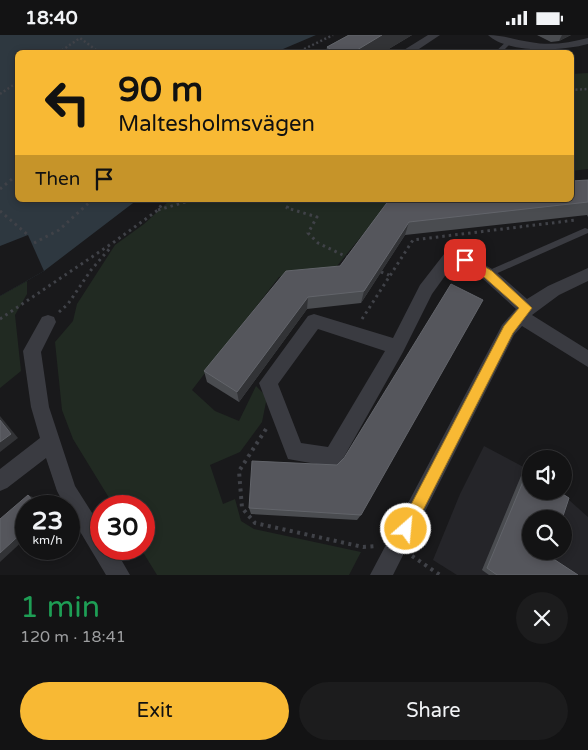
<!DOCTYPE html>
<meta charset="utf-8">
<style>
body{margin:0;font-family:"Varela Round",sans-serif;background:#1c1c1d;color:#f1f3f6;height:100vh;display:flex;flex-direction:column;font-size:19px;white-space:nowrap}
*{box-sizing:border-box;margin:0}
p{font-size:16px;color:#9d9ea0}
.icon{flex:none;width:28px;height:28px;fill:none;stroke:currentColor;stroke-width:2;stroke-linecap:round;stroke-linejoin:round}
.map{position:relative;height:540px;overflow:hidden}
.side{display:flex;flex-direction:column;background:#131314;flex:1}
.side>*{flex:none}
.banner{position:absolute;left:15px;top:15px;width:559px;height:152px;border-radius:8px;box-shadow:0 2px 8px #0003,0 0 0 1px #323234;background:#f8b934;color:#111;overflow:hidden}
.buttons{position:absolute;left:522px;top:415px;display:grid;gap:10px}
.buttons a{display:grid;place-items:center;width:50px;height:50px;border-radius:50%;background:#131314;box-shadow:0 2px 8px #0003,0 0 0 1px #323234;font-size:25px}
.speed{position:absolute;left:15px;top:460px;display:flex;gap:10px;font-size:25px;font-weight:700;text-align:center}
.speed>*{display:grid;place-content:center;width:65px;height:65px;border-radius:50%;background:#131314;box-shadow:0 2px 8px #0003,0 0 0 1px #323234;line-height:1}
.speed small{font-size:12px;font-weight:400}
.speed .limit{border:8px solid #d22;background:#fff;color:#111}
.pin{position:absolute;display:grid;place-items:center;width:42px;height:42px;color:#fff;margin:-21px;border-radius:10px;box-shadow:0 2px 8px #0006}
.me{position:absolute;width:55px;margin:-28px;rotate:27deg;stroke-linejoin:round;filter:drop-shadow(0 0 4px #0008)}
.turn{display:flex;align-items:center;gap:18px;height:105px;padding:0 20px;font-size:22px}
.turn .icon{width:65px;height:65px;stroke-width:2.5}
.turn b{display:block;font-size:35px;line-height:42px}
.then{display:flex;align-items:center;height:48px;padding:0 20px;background:#0003;gap:10px;font-size:19px}
.round{display:grid;place-items:center;flex:none;width:52px;height:52px;border-radius:26px;background:#1c1c1d}
.headline{display:flex;align-items:center;justify-content:space-between;height:85px;padding:0 20px}
h1{font-size:30px;font-weight:600;line-height:38px;color:#1e9e55}
.action{display:flex;gap:10px;margin-top:auto;padding:10px 20px}
.action a{flex:1;height:58px;border-radius:30px;background:#f8b934;color:#111;font-size:20px;font-weight:600;line-height:58px;text-align:center}
.action a+a{background:#1c1c1d;color:#f1f3f6}
.status{display:flex;justify-content:space-between;align-items:center;height:35px;padding:0 25px;background:#131314;direction:ltr}
.status svg{height:14px;fill:currentColor}
.map>svg:first-child{display:block}
.built{fill:#252529;fill-rule:evenodd}
.green{fill:#212a22}
.water{fill:#2e3840}
.pier{fill:#19191b}
.lines{fill:none;stroke-linecap:round;stroke-linejoin:round}
.path-far2{stroke:#404248;stroke-width:2.5;stroke-dasharray:2 2.5;stroke-linecap:butt}
.path-far1{stroke:#404248;stroke-width:3;stroke-dasharray:2.5 4;stroke-linecap:butt}
.path{stroke:#404248;stroke-width:4;stroke-dasharray:3 4.5;stroke-linecap:butt}
.lane{fill:#3a3b41;fill-rule:evenodd}
.street{fill:#3a3b41;fill-rule:evenodd}
.wall{fill:#4a4c50}
.shaded-wall{fill:#323336}
.building{fill:#55565c;stroke:#62646a}
.route{fill:#f8b934;stroke:#a17822}
</style>
<div class="status"><b>18:40</b><svg viewBox="0 0 49 12"><path d="M0 12V9h3v3zM5 12V6h3v6zM10 12V3h3v9zM15 12V0h3v12zM26 1h20v11H26zM47 4h2v5h-2z"/></svg></div>
<div class="map">
<svg width="588" height="540" viewBox="0 0 588 540">
<rect width="100%" height="100%" fill="#19191b"/>
<path class="built" d="M484,411L531,436V456H559L588,482V540H457L433,525L460,459ZM531,484H564V516H531Z"/>
<g class="green">
<path d="M588,38V134L571,136V39Z"/>
<path d="M170,165H391L337,231L279,242L192,355L215,376L239,386L256,351L267,362L262,387L240,417L210,430L223,469L235,464L241,486L254,494L361,517L349,540H157L141,514H144V471H114L73,404L62,375L55,307L73,286L77,269L115,210L144,189Z"/>
<path d="M27,246V259L15,280L21,336L0,353V261Z"/>
</g>
<path class="water" d="M0,0H316L276,17L18,18V165H137L44,236L0,261Z"/>
<path class="pier" d="M28,200L44,236L0,261V211Z"/>
<g class="lines">
<g class="path-far2">
<path d="M58,18L80,3L100,18"/>
<path d="M296,18L333,0"/>
<path d="M571,55L588,54"/>
<path d="M0,59L18,47"/>
</g>
<g class="path-far1">
<path d="M0,154L18,139"/>
<path d="M291,165L287,173L317,182L308,198L318,208L349,223"/>
<path d="M158,175L192,165"/>
<path d="M0,176L28,200"/>
<path d="M34,208L59,195L92,165"/>
<path d="M381,237L389,240"/>
<path d="M59,277L68,269L91,235L111,212"/>
<path d="M0,284L114,207L158,175L165,165"/>
<path d="M362,284L413,205L576,185"/>
</g>
<g class="path">
<path d="M266,394L239,436L242,473L255,488L363,512L376,511"/>
<path d="M412,521L440,540"/>
</g>
<g class="lane">
<path d="M508,5L513,6L501,18H494Z"/>
<path d="M585,193L588,194V198L491,241H485L484,239L485,237Z"/>
</g>
<g class="street">
<path d="M428,0H440L413,18H399Z"/>
<path d="M488,0C503,0 515,5 530,7C550,11 568,8 588,3V9C563,16 508,19 488,0Z"/>
<path d="M453,212L494,235L527,264L548,251L588,233V246L559,260L532,280L588,315V332L522,291L514,300L393,540H370L502,290L516,274L482,243L455,227L432,259L403,317L340,429L333,432L288,424L259,348L308,281L314,279L393,303L420,250L448,214ZM318,294L385,316L328,412L301,408L278,349Z"/>
<path d="M48,280L54,282L56,287L41,317L49,372L75,451L101,492V514H115L130,540H106L69,478V471H65L57,456L46,423L7,453L0,456V434L40,403L31,372L23,316L42,282Z"/>
</g>
</g>
<g class="wall">
<path d="M349,0H412L382,18H326L327,12Z"/>
<path d="M537,0H571L559,6L551,7Z"/>
<path d="M588,145V182L587,180L405,200L361,268L307,274L239,367L207,347L204,336L340,231L389,165Z"/>
<path d="M337,430L361,480L357,485L251,479L249,473Z"/>
<path d="M527,437L549,521L578,540H489L482,535L521,441Z"/>
</g>
<g class="shaded-wall">
<path d="M382,0H412L382,18H352Z"/>
<path d="M562,0H571L559,6Z"/>
<path d="M409,187L405,200L361,268L364,256Z"/>
<path d="M308,262L307,274L239,367L237,357Z"/>
<path d="M0,381L18,403L0,417Z"/>
<path d="M28,460L35,463L42,471H37Z"/>
<path d="M26,494V503L0,527V518Z"/>
</g>
<g class="building">
<path d="M349,0H382L352,18H336L327,12Z"/>
<path d="M588,145V167L409,187L364,256L308,262L237,357L204,336L286,236L340,231L389,165H571V146Z"/>
<path d="M451,249L483,265L361,480L249,473L252,426L337,430L344,423Z"/>
<path d="M0,385L11,399L0,407Z"/>
<path d="M527,437L531,440V456H558L569,463L562,484H531V516H550L549,521L578,540H497L487,533Z"/>
<path d="M28,460L37,471H26V494L0,518V484Z"/>
</g>
<path class="route" d="M465,220L492,236L532,273L513,298L411,499L406,502L401,499L399,494L401,489L504,291L519,273L484,242L461,228V222Z"/>
</svg>
<div class="buttons">
<a><svg class="icon" aria-label="sound" viewBox="0 0 24 24"><path d="M4 9h4l5-4v14l-5-4H4zM17 9q2 3 0 6"/></svg></a>
<a><svg class="icon" aria-label="search" viewBox="0 0 24 24"><circle cx="10" cy="10" r="6"/><path d="M15 15l6 6"/></svg></a>
</div>
<div class="speed"><div>23<small>km/h</small></div><div class="limit">30</div></div>
<div class="pin" style="left:465px;top:225px;background:#d93025"><svg class="icon" aria-label="arrive" viewBox="0 0 24 24"><path d="M6 21V4h12l-3 4 3 4H6"/></svg></div>
<svg class="me" style="left:406px;top:494px" viewBox="-20 -20 40 40"><circle r="17" fill="#f8b934" stroke="#fff" stroke-width="3"/><path d="M0-11L8 9 0 5-8 9z" fill="#fff"/></svg>
<div class="banner">
<div class="turn"><svg class="icon" aria-label="left" viewBox="0 0 24 24"><path d="M17 20v-9H6M10 6l-5 5 5 5"/></svg><div><b>90 m</b>Maltesholmsvägen</div></div>
<div class="then">Then<svg class="icon" aria-label="arrive" viewBox="0 0 24 24"><path d="M6 21V4h12l-3 4 3 4H6"/></svg></div>
</div>
</div>
<section class="side">
<div class="headline"><div><h1>1 min</h1><p>120 m · 18:41</p></div><a class="round"><svg class="icon" aria-label="close" viewBox="0 0 24 24"><path d="M6 6l12 12M18 6L6 18"/></svg></a></div>
<div class="action"><a>Exit</a><a>Share</a></div>
</section>
